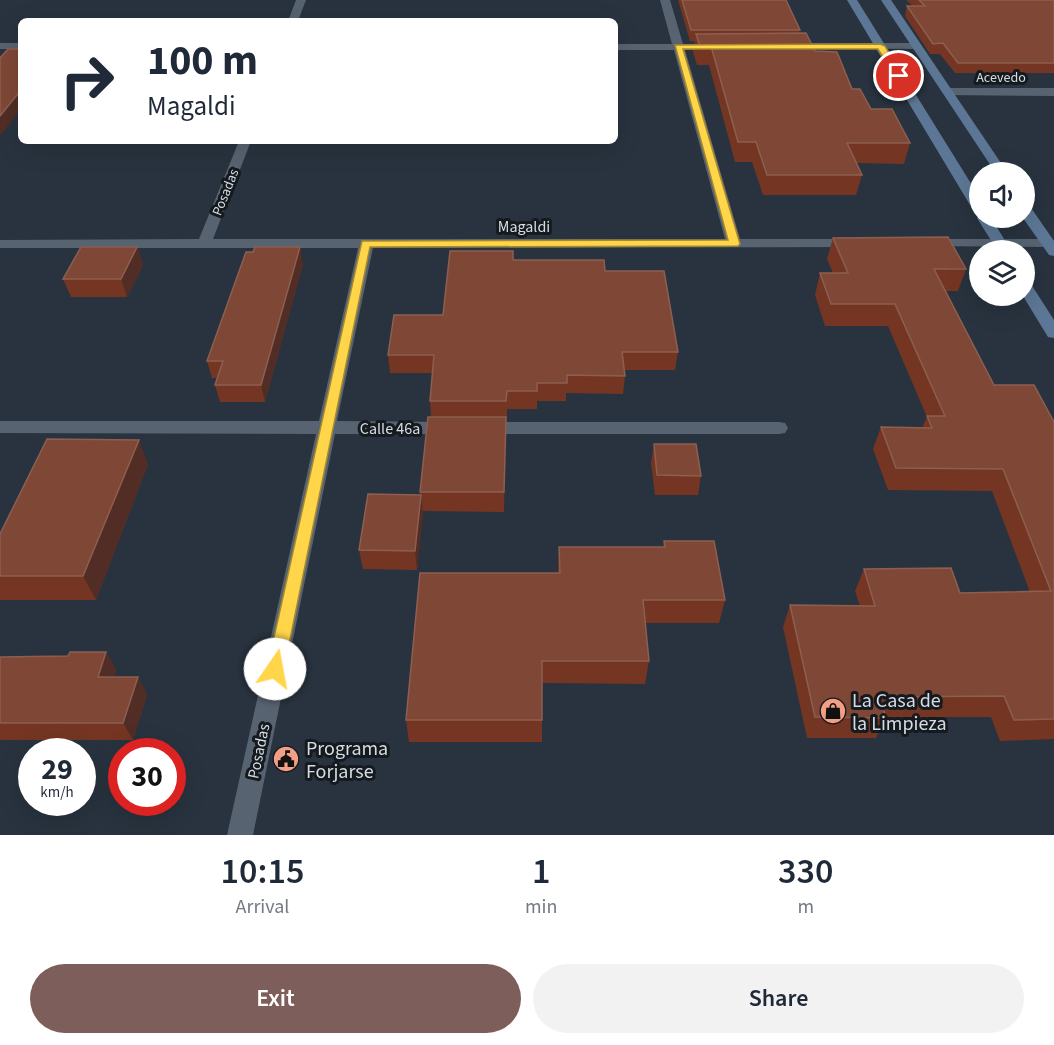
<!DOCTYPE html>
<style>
body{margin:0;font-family:"Source Sans 3",sans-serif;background:#f2f2f3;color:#1f2937;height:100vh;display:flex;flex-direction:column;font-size:22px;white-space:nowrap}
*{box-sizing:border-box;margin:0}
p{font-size:20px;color:#747a83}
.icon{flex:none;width:33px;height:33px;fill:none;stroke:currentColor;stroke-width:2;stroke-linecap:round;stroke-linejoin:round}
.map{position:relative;height:835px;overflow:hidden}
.side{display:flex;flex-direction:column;background:#fff;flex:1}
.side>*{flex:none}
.guide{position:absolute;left:18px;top:18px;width:600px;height:126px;border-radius:9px;box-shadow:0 6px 24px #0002;background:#fff;color:#1f2937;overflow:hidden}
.controls{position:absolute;left:969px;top:162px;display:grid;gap:12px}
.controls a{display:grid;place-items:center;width:66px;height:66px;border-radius:50%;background:#fff;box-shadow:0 6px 24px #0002;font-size:30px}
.speed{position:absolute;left:18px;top:738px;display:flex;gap:12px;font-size:30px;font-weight:700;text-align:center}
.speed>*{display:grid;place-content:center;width:78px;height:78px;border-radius:50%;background:#fff;box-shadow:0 6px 24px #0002;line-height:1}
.speed small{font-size:15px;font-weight:400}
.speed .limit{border:9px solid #d22;background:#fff;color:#111}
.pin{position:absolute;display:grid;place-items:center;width:51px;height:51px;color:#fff;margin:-26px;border:3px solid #fff;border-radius:50%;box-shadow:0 2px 6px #0007}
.me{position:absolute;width:66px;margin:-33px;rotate:12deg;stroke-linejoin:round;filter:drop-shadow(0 0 4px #0008)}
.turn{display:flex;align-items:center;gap:21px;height:126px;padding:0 30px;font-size:27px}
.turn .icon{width:78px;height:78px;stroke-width:2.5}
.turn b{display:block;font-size:42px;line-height:51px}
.eta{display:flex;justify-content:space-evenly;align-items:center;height:102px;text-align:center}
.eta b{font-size:36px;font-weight:600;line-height:42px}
.button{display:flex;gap:12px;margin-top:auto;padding:12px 30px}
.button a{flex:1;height:69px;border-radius:36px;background:#7e5e5a;color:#fff;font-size:24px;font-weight:600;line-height:69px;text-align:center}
.button a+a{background:#f2f2f3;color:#1f2937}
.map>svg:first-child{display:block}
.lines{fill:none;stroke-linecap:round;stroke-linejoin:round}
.street{fill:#576370;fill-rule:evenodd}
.secondary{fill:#5c7795;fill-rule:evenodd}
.wall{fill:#743622}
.shaded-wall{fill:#512d25}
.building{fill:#7f4736;stroke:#8c5f51;stroke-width:1.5}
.route{fill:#ffd54a;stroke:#a68a30;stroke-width:1.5}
.labels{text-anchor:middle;stroke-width:6;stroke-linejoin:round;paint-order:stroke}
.far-street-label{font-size:14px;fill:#d5dce3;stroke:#151a1f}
.street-label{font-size:16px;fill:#d5dce3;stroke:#151a1f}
.near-poi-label{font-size:20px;fill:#d5dce3;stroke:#151a1f;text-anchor:start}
</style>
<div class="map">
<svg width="1054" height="835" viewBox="0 0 1054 835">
<rect width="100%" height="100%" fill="#28333f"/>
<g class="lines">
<g class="street">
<path d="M296,0H306L298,21H288Z"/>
<path d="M660,0H670L683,44H718L723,47L718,50H685L740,239H856L863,243L856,247L373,248L337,421L450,422L456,423L459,428L456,433L450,434H335L253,835H227L316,434L0,433V421H319L358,248H0V240L199,239L239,141H251L213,239H725L674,50H615V44H672Z"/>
<rect x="0" y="43" width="21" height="6"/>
<path d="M788,43H917L922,46L917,49L784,48V44Z"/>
<path d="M948,88H1054V96L944,95V89Z"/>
<path d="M929,239H1048L1053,240L1054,245L1048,247L924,246L922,243L924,240Z"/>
<path d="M481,422H779L785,423L788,428L785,433L779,434H481L475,433L472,428L475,423Z"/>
</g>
<g class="secondary">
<path d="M847,0H857L980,198V214L973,210Z"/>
<path d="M881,0H891L1007,172H995Z"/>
<path d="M1024,204L1029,205L1054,241V256L1049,255L1023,218Z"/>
<path d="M979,215L980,218H991L1011,250H997L977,218Z"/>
<path d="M1024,279L1029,281L1054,320V338L1048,337L1023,296Z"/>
</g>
</g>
<g class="wall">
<path d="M678,0H786L800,30L799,33L815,51L871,109L910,143L904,164L856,163L862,175L856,195H763L752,162H735L709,65H697L693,52L695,41H690Z"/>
<path d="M906,0H1054V73H955L940,54H930L905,16L907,6H913Z"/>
<path d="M833,238L966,269L958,291H945L994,385L1054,422V739L1000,741L991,717H886L876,738H807L783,627L790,605L860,606L855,591L864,569L960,593L1030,592L992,491L888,490L873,449L881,427L922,428L927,417L888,326H825L815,295L820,273H833L827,259Z"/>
<path d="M137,247L143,265L127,297H71L63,279Z"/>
<path d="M513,260L605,271L678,352L675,370H624L625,376L623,394L566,393V401H537V409H507V419H506L504,512L423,511L417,570L363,569L359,550L420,495L431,417L430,401L432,373H390L388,355L443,315Z"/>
<path d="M303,264L265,402H220L215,385L217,378H212L207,361Z"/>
<path d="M654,444L701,476L698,495H655L651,463Z"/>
<path d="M148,464L96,600H0V534Z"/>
<path d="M664,541L725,600L719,623H645L649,661L645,684L542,683V742H409L406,720L558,573L559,547H663Z"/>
<path d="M106,652L116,670L114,677H138L147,695L133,740H0V657L68,656Z"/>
</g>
<g class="shaded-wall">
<path d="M21,90V109L0,136V116Z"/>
<path d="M137,247L143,265L127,297L121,279Z"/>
<path d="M300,247L303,264L265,402L261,385Z"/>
<path d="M506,417V436L504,512V492Z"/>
<path d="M139,440L148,464L96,600L83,576Z"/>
<path d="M421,495L423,514L417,570L415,551Z"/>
<path d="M106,652L116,670L108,695L98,677Z"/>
<path d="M138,677L147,695L133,740L123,723Z"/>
</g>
<g class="building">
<path d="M682,0H786L800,30H691Z"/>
<path d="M919,0H1054V63H958L943,43L933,44L907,6H925Z"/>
<path d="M806,33L815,51L837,52L852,89H860L871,109H892L910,143H847L862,175H767L756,142H738L711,46H700L696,34Z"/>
<path d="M8,49H21V90L0,116V58Z"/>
<path d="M948,237L966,269H934L994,385H1034L1054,422V719L1014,720L1004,696L880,697L886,718L815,717L790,605L875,606L864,569L951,568L960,593L1051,591L1003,469L896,468L881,427L932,428L927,416H945L895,304H831L820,273H848L833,238Z"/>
<path d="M81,247H137L121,279H63Z"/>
<path d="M255,247H300L261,385H215L223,361H207L246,252H253Z"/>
<path d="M450,251H513V260H604L605,271H664L678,352H622L625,376L567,375V383H537V391H507L506,401H430L434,355H388L394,315H443Z"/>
<path d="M428,417H506L504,492H420Z"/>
<path d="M47,439L139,440L83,576H0V534Z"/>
<path d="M654,444H696L701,476L657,475Z"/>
<path d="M368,494L421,495L415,551L359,550Z"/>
<path d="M664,541H714L725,600H643L649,661H542V720H406L420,573H560L559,547H665Z"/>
<path d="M70,652H106L98,677H138L123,723H0V657L68,656Z"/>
</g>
<path class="route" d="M880,44L885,46L903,76L902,78H896L878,49H683L740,244L738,246L370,247L284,669L282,675L275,677L269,675L267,669L362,241L728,240L675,45Z"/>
<defs>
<g id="shop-disc" transform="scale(1.35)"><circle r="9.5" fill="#f39f85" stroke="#151a1f"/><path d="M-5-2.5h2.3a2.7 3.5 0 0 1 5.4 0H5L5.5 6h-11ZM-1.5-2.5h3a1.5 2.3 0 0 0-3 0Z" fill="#111"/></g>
<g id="civic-disc" transform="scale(1.35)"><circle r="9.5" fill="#f39f85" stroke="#151a1f"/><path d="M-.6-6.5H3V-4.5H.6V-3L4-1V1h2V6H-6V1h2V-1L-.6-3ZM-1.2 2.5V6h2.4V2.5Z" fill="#111"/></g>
</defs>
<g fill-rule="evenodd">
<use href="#shop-disc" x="833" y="711"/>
<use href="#civic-disc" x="286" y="759"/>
</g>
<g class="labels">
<g class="far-street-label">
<text x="1001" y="82">Acevedo</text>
<text transform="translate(225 192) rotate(-68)" y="5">Posadas</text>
</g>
<g class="street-label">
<text x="524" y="232">Magaldi</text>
<text x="390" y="434">Calle 46a</text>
<text transform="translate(258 751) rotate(-78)" y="6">Posadas</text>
</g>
<g class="near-poi-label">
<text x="852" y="707">La Casa de<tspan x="852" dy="23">la Limpieza</tspan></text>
<text x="306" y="755">Programa<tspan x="306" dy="23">Forjarse</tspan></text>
</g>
</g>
</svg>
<div class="controls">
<a><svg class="icon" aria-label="sound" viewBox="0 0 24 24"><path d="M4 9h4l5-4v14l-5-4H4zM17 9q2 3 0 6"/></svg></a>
<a><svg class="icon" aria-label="layers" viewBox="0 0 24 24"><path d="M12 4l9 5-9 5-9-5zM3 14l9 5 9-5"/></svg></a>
</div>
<div class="speed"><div>29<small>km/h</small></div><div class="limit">30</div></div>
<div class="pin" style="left:899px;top:76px;background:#d93025"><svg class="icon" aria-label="arrive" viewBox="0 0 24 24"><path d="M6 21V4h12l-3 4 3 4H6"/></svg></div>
<svg class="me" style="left:275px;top:669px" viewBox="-20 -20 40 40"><circle r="19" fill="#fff"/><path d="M0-13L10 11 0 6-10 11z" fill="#ffd54a"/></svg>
<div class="guide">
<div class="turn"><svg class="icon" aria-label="right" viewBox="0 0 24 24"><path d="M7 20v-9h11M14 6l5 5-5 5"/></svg><div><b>100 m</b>Magaldi</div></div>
</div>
</div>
<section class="side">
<div class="eta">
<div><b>10:15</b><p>Arrival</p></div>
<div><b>1</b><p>min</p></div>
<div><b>330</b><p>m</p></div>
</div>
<div class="button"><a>Exit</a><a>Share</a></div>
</section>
